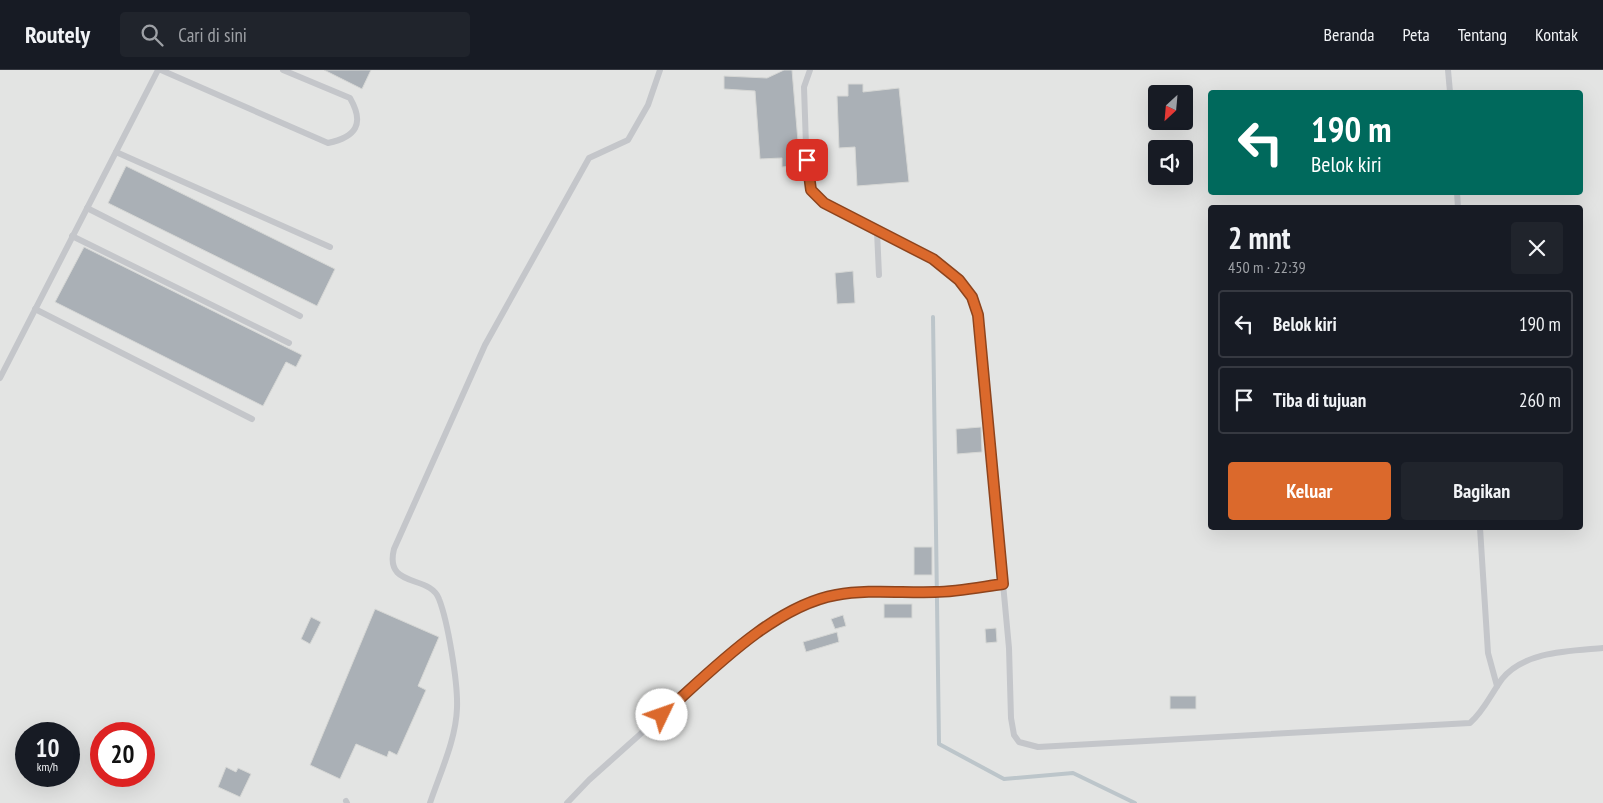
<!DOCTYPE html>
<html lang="id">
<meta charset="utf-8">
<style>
body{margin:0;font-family:"PT Sans Narrow",sans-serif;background:#20242c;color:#f1f3f6;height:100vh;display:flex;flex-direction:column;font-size:19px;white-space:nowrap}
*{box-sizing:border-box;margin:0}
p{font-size:16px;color:#9ea1a6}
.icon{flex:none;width:28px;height:28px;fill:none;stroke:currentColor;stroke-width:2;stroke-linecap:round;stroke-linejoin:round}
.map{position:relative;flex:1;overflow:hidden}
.side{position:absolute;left:1208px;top:135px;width:375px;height:325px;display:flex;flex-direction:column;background:#171b24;border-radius:5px;box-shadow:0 5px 20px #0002}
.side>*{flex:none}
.hud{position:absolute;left:1208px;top:20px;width:375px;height:105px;border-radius:5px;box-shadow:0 5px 20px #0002;background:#00695c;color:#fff;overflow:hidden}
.needle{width:32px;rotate:206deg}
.controls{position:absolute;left:1148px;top:15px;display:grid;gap:10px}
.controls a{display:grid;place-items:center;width:45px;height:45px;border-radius:5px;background:#171b24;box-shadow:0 5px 20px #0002;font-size:25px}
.speed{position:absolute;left:15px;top:652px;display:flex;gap:10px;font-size:25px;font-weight:700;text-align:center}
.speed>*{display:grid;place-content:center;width:65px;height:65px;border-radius:50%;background:#171b24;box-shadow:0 5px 20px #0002;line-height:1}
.speed small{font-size:12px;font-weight:400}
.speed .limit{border:8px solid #d22;background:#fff;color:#111}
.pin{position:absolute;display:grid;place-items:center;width:42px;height:42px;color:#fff;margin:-21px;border-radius:10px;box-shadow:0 2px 8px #0006}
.me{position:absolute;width:55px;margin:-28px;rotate:48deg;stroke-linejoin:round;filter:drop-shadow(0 0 4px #0008)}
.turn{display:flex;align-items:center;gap:18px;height:105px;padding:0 20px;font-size:22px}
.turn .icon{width:65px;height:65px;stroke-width:2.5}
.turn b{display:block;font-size:35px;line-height:42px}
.round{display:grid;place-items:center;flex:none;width:52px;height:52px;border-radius:5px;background:#20242c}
.summary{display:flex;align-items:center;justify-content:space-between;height:85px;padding:0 20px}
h1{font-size:30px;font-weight:700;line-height:38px}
.cta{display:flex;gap:10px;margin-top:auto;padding:10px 20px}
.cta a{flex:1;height:58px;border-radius:5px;background:#db692c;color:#fff;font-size:20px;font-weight:700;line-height:58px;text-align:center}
.cta a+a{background:#20242c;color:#f1f3f6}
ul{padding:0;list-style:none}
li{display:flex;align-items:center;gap:15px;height:68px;margin:0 10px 8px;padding:0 10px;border:2px solid #363941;border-radius:5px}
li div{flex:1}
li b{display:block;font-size:19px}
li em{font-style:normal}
header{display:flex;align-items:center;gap:30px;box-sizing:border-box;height:70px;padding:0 25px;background:#171b24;border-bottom:1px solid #363941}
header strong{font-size:24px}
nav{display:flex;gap:28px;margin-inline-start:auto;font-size:18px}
.search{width:350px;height:45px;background:#20242c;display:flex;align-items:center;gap:12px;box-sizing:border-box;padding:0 18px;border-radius:5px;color:#9ea1a6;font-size:19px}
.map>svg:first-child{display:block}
.built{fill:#e3e4e3;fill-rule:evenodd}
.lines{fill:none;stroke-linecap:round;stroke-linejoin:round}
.stream{stroke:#bcc5ca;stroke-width:4}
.building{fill:#aab0b6;stroke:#d6d7d5}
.lane{stroke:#c4c6ca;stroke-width:6}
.route-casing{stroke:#8e441d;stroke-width:12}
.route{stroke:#db692c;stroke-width:9}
</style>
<header>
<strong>Routely</strong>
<div class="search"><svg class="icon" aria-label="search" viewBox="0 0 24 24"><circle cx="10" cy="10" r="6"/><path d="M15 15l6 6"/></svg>Cari di sini</div>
<nav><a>Beranda</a><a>Peta</a><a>Tentang</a><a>Kontak</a></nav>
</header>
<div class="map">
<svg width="1603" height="733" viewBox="0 0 1603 733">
<rect width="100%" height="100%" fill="#f5f5f2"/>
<path class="built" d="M0,0H1603V733H0ZM1210,22H1580V122H1210ZM1156,24H1184V51H1156ZM1156,79H1184V106H1156ZM1210,138H1580V458H1210ZM26,664H69V706H26ZM101,664H144V706H101Z"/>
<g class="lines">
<path class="stream" d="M933,247L939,674L1004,709L1073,703L1135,733"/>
</g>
<g class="building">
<path d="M324,0H371L362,19Z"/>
<path d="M784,0H792L800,95L782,97V88L760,89L755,21L724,19V6L767,8Z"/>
<path d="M848,14H863V22L899,18L909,112L857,116L855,77L839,78L837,26H848Z"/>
<path d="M126,96L335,199L317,236L108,133Z"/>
<path d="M84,177L302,285L296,297L286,292L263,336L55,232Z"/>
<path d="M853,201L855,233L837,234L835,203Z"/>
<path d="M981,357L982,382L957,384L956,359Z"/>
<rect x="914" y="477" width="18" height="28"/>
<rect x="884" y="534" width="28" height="14"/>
<path d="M375,539L439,567L418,616L426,620L397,685L389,681L387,687L356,674L340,709L310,695Z"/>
<path d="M843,545L846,556L835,559L831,549Z"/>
<path d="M311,547L321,552L310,574L301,569Z"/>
<path d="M996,558L997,572L986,573L985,559Z"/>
<path d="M837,562L839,572L806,582L803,572Z"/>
<rect x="1170" y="626" width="26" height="13"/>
<path d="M226,697L236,702L238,698L251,704L240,727L218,717Z"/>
</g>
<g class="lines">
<g class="lane">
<path d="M161,0L328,73C356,67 365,54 350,28L283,0"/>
<path d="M810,0L804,17L807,105L811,120L824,133C843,143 862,154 882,163C922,183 963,198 978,245L1009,578L1011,648L1014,665L1019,672L1038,677L1470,653C1484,641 1491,624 1502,609C1524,581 1571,581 1603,578"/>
<path d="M1448,0L1450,22"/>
<path d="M116,82L330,177"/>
<path d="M1457,122L1458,138"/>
<path d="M87,138L300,246"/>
<path d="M877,161L879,205"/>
<path d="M72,166L289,273"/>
<path d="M35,239L252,349"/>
<path d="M0,308L158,0"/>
<path d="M1480,458L1488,583L1497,616"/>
<path d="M346,731L347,733"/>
<path d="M430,733C440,703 456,670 457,638C458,613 448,552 439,529C430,504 384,519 394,479L485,275L589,88L628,70L648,35L660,0"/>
<path d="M567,733L589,710L721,592L777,550L797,537L837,525L938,522L1003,514"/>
</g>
</g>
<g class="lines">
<g class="route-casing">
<path id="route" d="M662,645C709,603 773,536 836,525C868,519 902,523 935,522C957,522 981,517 1003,514L978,245L972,227L959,210L933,189L824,133L811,120L807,90"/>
</g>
<use href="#route" class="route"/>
</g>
</svg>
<div class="controls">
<a><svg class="needle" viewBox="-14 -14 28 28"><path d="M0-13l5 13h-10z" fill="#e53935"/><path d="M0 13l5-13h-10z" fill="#9ea1a6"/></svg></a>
<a><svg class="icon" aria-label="sound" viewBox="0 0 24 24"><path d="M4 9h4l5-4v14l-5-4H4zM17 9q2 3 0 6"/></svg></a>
</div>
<div class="speed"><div>10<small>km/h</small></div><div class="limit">20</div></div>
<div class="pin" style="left:807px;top:90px;background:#d93025"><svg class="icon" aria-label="arrive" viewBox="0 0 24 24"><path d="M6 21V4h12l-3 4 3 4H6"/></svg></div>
<svg class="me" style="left:662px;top:645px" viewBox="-20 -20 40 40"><circle r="19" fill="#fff"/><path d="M0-13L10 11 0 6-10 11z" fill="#db692c"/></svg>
<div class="hud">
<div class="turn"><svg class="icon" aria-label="left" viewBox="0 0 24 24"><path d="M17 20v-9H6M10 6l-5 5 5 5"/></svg><div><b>190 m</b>Belok kiri</div></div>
</div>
<section class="side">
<div class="summary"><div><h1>2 mnt</h1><p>450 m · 22:39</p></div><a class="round"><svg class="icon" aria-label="close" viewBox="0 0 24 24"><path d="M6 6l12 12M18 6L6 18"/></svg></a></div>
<ul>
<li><svg class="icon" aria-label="left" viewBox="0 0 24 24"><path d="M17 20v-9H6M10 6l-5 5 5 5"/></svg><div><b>Belok kiri</b></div><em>190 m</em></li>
<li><svg class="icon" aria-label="arrive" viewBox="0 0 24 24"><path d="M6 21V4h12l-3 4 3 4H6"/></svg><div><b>Tiba di tujuan</b></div><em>260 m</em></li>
</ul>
<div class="cta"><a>Keluar</a><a>Bagikan</a></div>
</section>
</div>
